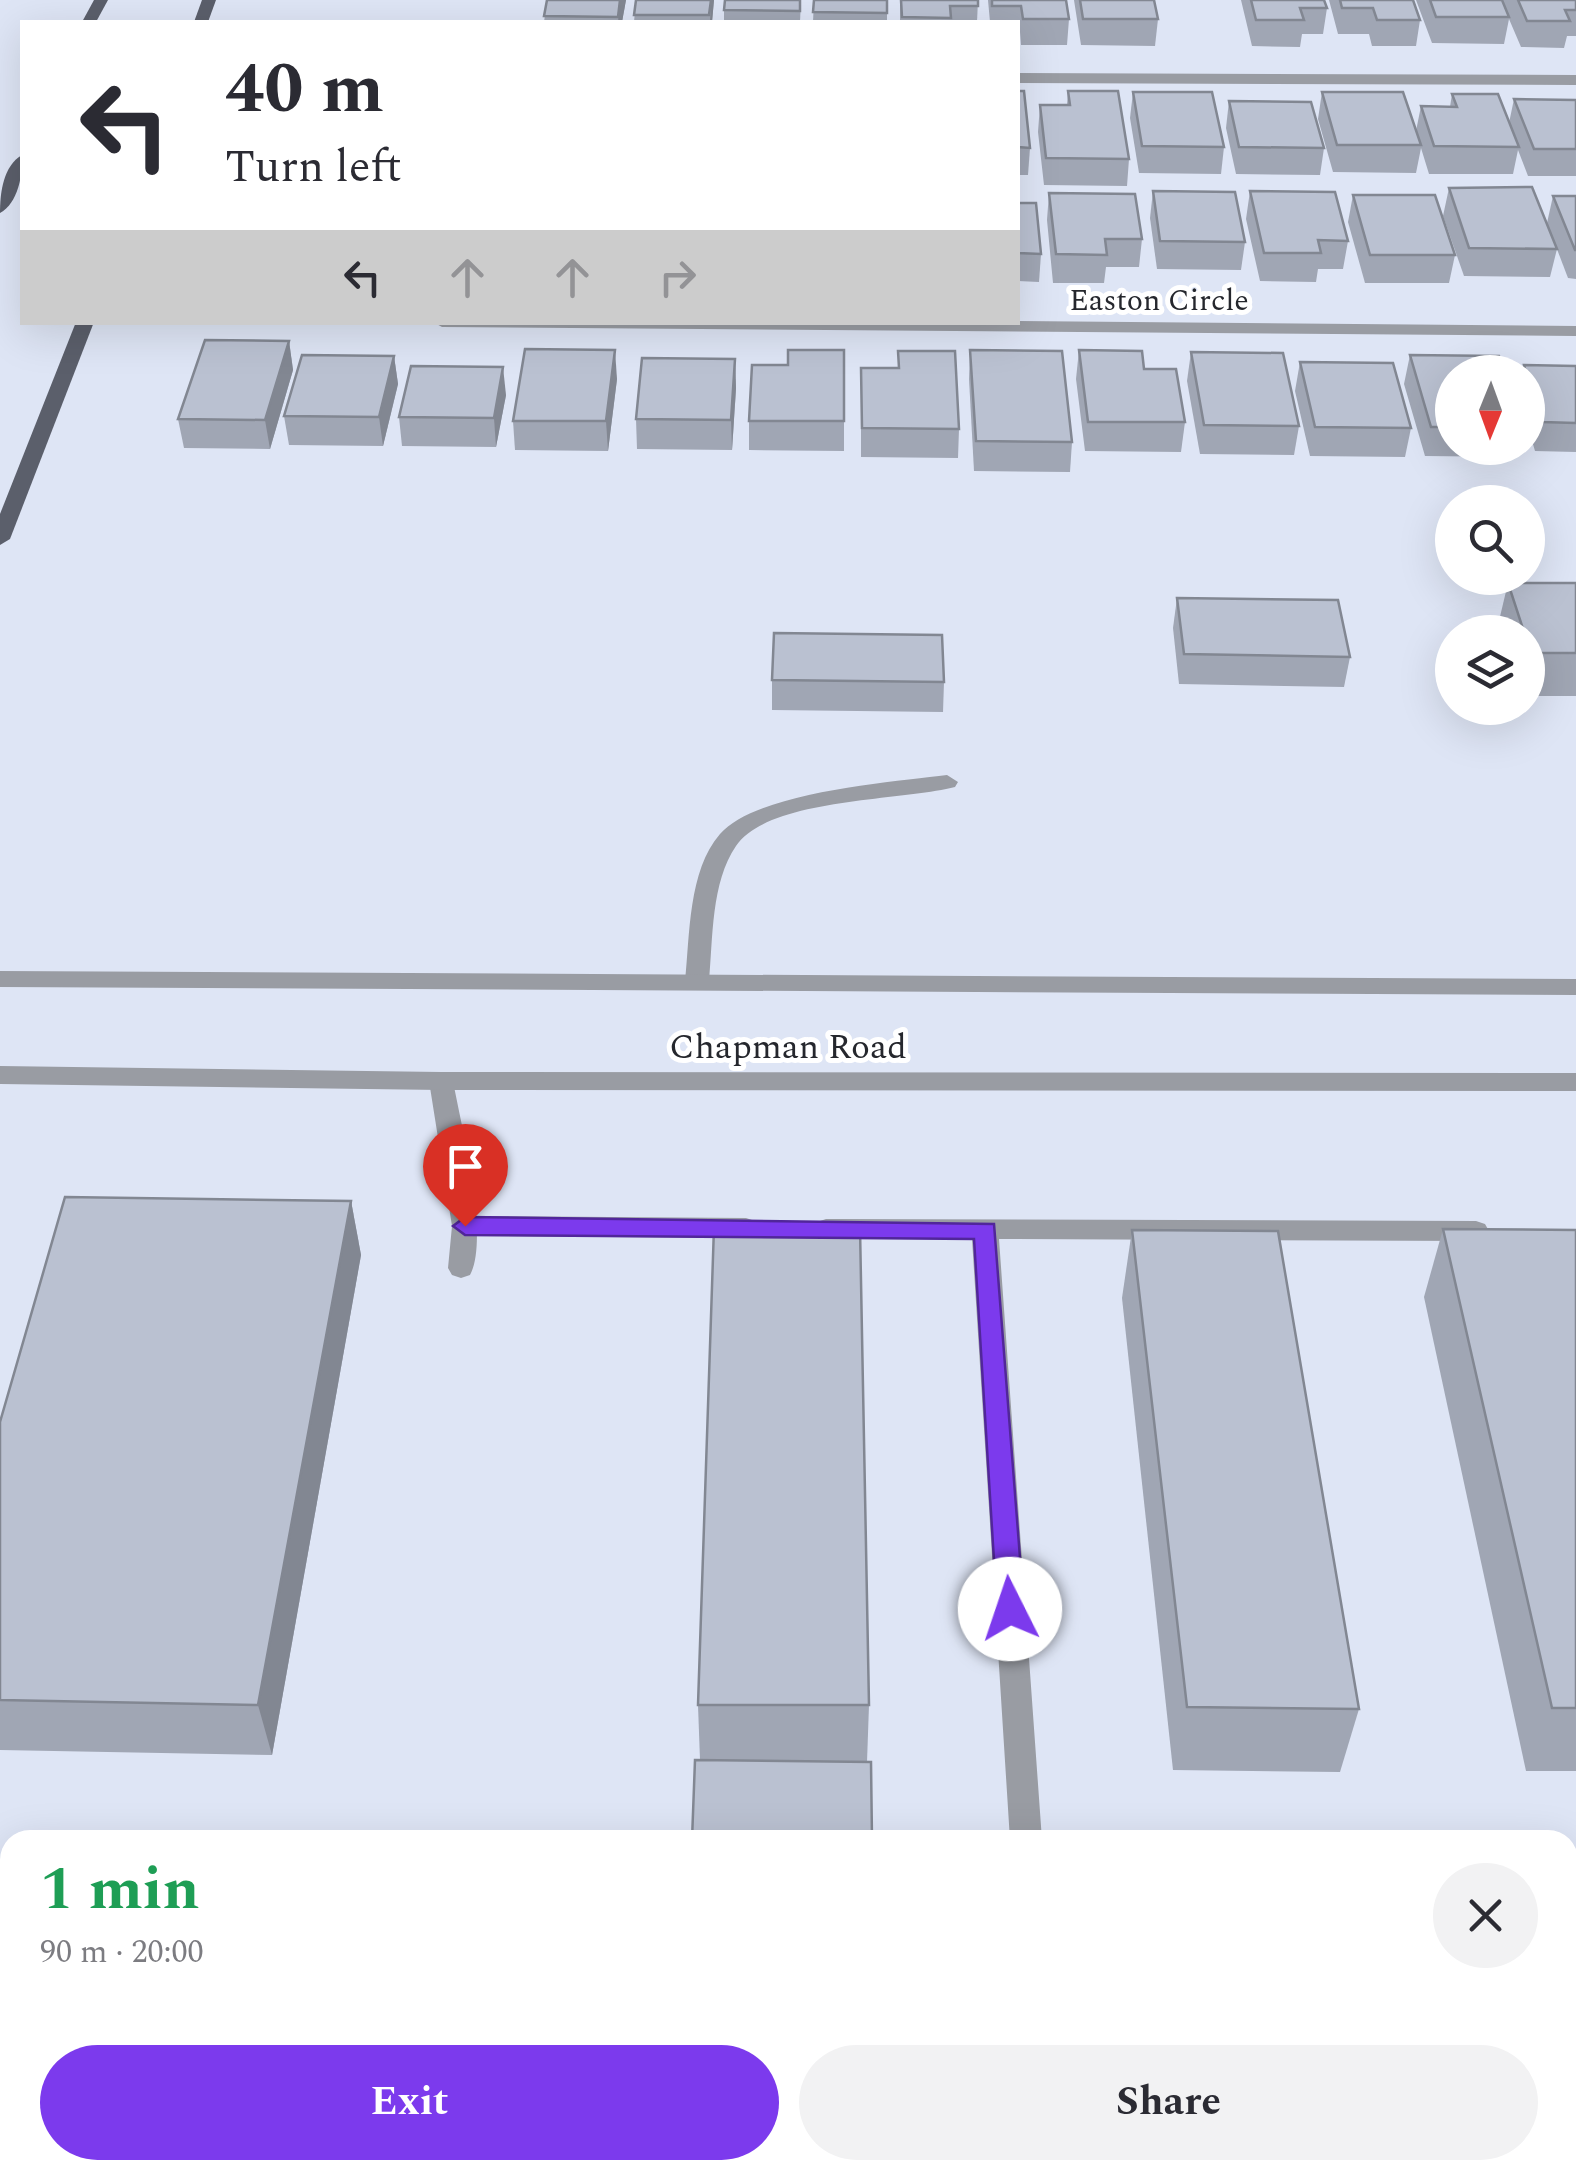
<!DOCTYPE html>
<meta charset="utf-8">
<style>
body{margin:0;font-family:Spectral,serif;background:#f2f2f3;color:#2b2b33;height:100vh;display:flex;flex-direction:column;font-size:38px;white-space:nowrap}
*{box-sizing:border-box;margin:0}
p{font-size:32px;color:#7c7c81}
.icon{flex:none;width:55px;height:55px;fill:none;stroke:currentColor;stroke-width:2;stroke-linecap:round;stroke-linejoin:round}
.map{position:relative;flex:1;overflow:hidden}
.panel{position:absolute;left:0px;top:1830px;width:1578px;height:350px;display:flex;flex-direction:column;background:#fff;border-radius:30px 30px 0 0;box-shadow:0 10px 40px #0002}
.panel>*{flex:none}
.guide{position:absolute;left:20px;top:20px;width:1000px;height:305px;border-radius:0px;box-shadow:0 10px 40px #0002;background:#fff;color:#2b2b33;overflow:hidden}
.needle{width:65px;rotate:181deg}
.fabs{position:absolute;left:1435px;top:355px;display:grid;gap:20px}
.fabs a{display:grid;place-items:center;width:110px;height:110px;border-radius:50%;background:#fff;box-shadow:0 10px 40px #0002;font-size:50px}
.pin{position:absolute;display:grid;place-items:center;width:85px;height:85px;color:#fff;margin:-102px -42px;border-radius:50% 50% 50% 0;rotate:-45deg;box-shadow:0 0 10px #0007}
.pin .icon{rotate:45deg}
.me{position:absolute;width:110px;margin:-55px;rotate:356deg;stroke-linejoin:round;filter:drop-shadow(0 0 8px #0008)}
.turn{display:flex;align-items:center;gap:35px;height:210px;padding:0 40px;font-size:45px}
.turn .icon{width:130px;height:130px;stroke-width:2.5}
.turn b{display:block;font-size:70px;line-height:85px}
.lanes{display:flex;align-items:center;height:95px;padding:0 40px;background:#0003;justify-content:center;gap:50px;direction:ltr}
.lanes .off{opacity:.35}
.round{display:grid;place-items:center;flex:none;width:105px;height:105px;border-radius:52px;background:#f2f2f3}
.head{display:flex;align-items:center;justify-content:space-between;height:170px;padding:0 40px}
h1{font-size:60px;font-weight:700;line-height:75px;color:#1e9e55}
.cta{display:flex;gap:20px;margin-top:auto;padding:20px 40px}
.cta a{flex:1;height:115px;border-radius:60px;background:#7c3aed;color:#fff;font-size:40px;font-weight:700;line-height:115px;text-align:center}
.cta a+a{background:#f2f2f3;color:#2b2b33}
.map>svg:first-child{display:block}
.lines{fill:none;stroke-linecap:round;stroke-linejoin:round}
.service{fill:#999ca3;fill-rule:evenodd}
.minor{fill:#999ca3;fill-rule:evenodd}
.tertiary{fill:#999ca3;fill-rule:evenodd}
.primary{fill:#5b5f6b;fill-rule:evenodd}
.wall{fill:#a0a6b4}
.shaded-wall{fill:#828792}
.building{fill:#bac1d1;stroke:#828792;stroke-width:2.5}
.route{fill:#7c3aed;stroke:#51269a;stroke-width:2.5}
.labels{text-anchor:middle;stroke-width:10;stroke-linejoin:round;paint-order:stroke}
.far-street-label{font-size:30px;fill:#25272d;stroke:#fff}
.street-label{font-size:35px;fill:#25272d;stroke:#fff}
</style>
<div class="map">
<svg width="1576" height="2180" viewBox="0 0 1576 2180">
<rect width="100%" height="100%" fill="#dee5f5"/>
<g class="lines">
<g class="service">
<path d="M947,775L958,782L955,787C901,801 768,798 736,846C711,882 713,939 709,981L697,989L689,987L685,981C690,935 688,871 720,834C756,792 893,782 947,775Z"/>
<path d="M441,1072L450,1075L453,1081C461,1125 490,1238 470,1275L461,1278L452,1275L448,1268L452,1226L429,1081L432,1075Z"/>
</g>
<g class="minor">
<path d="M1018,73L1576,75V85L1018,83Z"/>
<path d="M1018,321L1576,326V336L442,327L433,322Z"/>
<path d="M465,1216L746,1218L755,1221L759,1228L755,1235L746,1238L465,1236L456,1233L452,1226L456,1219Z"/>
<path d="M826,1219L1476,1221L1485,1224L1489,1231L1485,1238L1476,1241L999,1239L1042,1840H1010L972,1239H826L817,1236L813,1229L817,1222Z"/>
<path d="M1568,1885L1576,1886V1916L1568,1915Z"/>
<rect x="1024" y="2170" width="36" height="10"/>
</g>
<g class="tertiary">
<path d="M0,971L1576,979V995L0,987Z"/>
<path d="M0,1066L441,1072L1576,1073V1091L441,1090L0,1084Z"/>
</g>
<g class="primary">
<path d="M94,0H108L96,22H82Z"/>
<path d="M202,0H216L208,22H194Z"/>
<path d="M22,155C23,175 18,203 0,213C0,193 3,166 22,155Z"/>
<path d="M76,322H94L10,539L0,545V514Z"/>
</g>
</g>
<g class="wall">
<path d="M547,0H626L622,22H544Z"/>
<path d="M636,0H714L712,22H634Z"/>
<path d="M801,0L800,22H724V10Z"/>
<path d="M814,0H887V22H813Z"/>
<path d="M900,0H978L977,22H900Z"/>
<path d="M988,0H1066L1069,19L1067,45H1021L1020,32H1018V22H990Z"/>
<path d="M1074,0H1154L1158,19L1155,46L1081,45Z"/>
<path d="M1241,0H1324L1327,8L1323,34H1302L1300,47L1252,46Z"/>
<path d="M1329,0H1413L1420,20L1416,46H1372L1369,34H1338Z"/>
<path d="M1416,0H1576V36H1567L1564,48L1521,47L1509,19L1504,44L1432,43Z"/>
<path d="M1018,91L1030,148L1028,175H1018Z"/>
<path d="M1068,91L1129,159L1127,186L1044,185L1038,132L1040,105H1067Z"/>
<path d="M1133,92L1224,147L1221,174L1139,173L1130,118Z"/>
<path d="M1322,92L1416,131L1421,106L1450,107L1452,94L1509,123L1514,99L1576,100V176H1528L1518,150L1513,174H1429L1421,148L1416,173L1333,172L1318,119Z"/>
<path d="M1229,101L1324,148L1320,175L1236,174L1226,128Z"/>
<path d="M1449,188L1557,249L1550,277L1464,276L1443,216Z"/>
<path d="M1153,191L1245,242L1241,270L1157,269L1150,218Z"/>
<path d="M1250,191L1348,241L1343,269H1318L1316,282L1260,281L1246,219Z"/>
<path d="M1049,193L1142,239L1139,267H1106L1104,283H1053L1047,220Z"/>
<path d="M1353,195L1455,255L1449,283H1365L1348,222Z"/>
<path d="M1553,196H1576V279L1568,278L1547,223Z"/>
<path d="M1018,203L1041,254L1039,282L1018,281Z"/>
<path d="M289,341L293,370L270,449L184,448L178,419Z"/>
<path d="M844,350V451L749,450V421L788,365Z"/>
<path d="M970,350L1072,442L1070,472L974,471L969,379Z"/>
<path d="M1079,350L1144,369L1185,422L1181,452L1085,451L1076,379Z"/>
<path d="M898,351L959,429L958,458L861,457V368H898Z"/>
<path d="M1191,352L1299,426L1294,455L1200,454L1187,381Z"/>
<path d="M1410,355L1452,372V448H1518L1516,457L1425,456L1404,384Z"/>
<path d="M394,356L398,384L383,446L289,445L284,416Z"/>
<path d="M735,359L736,388L732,450L637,449L636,419Z"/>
<path d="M1300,362L1411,428L1405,457L1310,456L1295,391Z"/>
<path d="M1524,365L1576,366V452L1535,451L1528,427V372H1522Z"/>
<path d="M617,379L608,451L515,450L513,421Z"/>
<path d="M506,395L496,447L402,446L399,417Z"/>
<path d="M1508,583H1576V696H1528V632H1500L1498,625Z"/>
<path d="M1177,598L1350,657L1344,687L1179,684L1173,628Z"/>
<path d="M772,680L944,682L943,712L772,710Z"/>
<path d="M351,1201L361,1255L272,1755L0,1750V1422Z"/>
<path d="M1443,1229L1576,1230V1771H1526L1424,1297Z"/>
<path d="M1132,1230L1359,1709L1340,1772L1173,1770L1122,1298Z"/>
<path d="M698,1705H869L867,1762L700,1760Z"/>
<path d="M1224,2170H1438L1440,2180H1225Z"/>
</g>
<g class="shaded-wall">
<path d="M620,0H626L622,22H618Z"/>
<path d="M711,0H714L712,22H710Z"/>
<path d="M289,341L293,370L270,449L265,420Z"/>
<path d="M615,350L617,379L608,451L606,421Z"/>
<path d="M394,356L398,384L383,446L379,417Z"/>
<path d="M735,359L736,388L732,450L731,420Z"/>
<path d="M503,367L506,395L496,447L494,418Z"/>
<path d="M351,1201L361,1255L272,1755L258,1705Z"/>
</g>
<g class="building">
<path d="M547,0H620L618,17L544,16Z"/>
<path d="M636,0H711L709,15H634Z"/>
<path d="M725,0H800V11L724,10Z"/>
<path d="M814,0H887V13L813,12Z"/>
<path d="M901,0H978V6H950L951,18L902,17Z"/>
<path d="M992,0H1066L1069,19H1023L1021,6H992Z"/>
<path d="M1080,0H1154L1158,19H1083Z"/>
<path d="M1251,0H1324L1327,8H1300L1304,20H1256Z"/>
<path d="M1340,0H1413L1420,20H1377L1373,8H1342Z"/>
<path d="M1430,0H1502L1509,17H1436Z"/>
<path d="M1518,0H1576V10H1565L1570,21H1527Z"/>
<path d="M1018,91H1024L1030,148L1018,147Z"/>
<path d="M1068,91H1118L1129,159L1046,158L1040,105H1070Z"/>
<path d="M1133,92H1212L1224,147L1142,146Z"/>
<path d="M1322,92H1403L1421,145H1337Z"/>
<path d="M1452,94H1498L1519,147L1434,146L1421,106L1457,107Z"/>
<path d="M1514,99L1576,100V149H1534Z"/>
<path d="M1229,101L1311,102L1324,148L1239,147Z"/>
<path d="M1532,187L1557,249L1469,248L1449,188Z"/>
<path d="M1153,191L1235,192L1245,242L1160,241Z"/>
<path d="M1250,191L1335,192L1348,241L1318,240L1321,253H1264Z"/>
<path d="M1049,193L1135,194L1142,239H1105L1107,255L1056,254Z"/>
<path d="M1353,195H1435L1455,255H1370Z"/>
<path d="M1553,196H1576V250H1575Z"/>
<path d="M1018,203H1036L1041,254L1018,253Z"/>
<path d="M205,340L289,341L265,420L178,419Z"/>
<path d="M525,349L615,350L606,421H513Z"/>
<path d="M788,350H844V421H749L752,365H788Z"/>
<path d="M970,350L1062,351L1072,442L976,441Z"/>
<path d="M1079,350L1142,351L1144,369H1176L1185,422H1088Z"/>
<path d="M898,351H955L959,429L862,428L861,368H899Z"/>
<path d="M1191,352L1283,353L1299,426L1204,425Z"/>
<path d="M302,355L394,356L379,417L284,416Z"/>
<path d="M1410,355L1499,356L1504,372H1452V427H1431Z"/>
<path d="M642,358L735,359L731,420L636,419Z"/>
<path d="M1300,362L1393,363L1411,428L1315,427Z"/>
<path d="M1524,365L1576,366V423L1542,422L1528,377V372H1526Z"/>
<path d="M411,366L503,367L494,418L399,417Z"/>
<path d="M1508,583H1576V653H1530L1528,645V632H1524Z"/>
<path d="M1177,598L1338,600L1350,657L1184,654Z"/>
<path d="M774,633L942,635L944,682L772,680Z"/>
<path d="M65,1197L351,1201L258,1705L0,1700V1422Z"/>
<path d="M714,1227L860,1228L869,1705H698Z"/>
<path d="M1443,1229L1576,1230V1708H1552Z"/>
<path d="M1132,1230L1278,1231L1359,1709L1187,1707Z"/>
<path d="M695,1760L871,1762L872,1840H692Z"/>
<path d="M681,2170H878L879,2180H681Z"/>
<path d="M1247,2170H1438L1440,2180H1249Z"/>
</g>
<path class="route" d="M465,1217L994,1224L1024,1609L1020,1617L1010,1621L1001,1617L997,1609L974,1239L465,1235L453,1226Z"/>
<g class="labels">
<g class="far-street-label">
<text x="1159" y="310">Easton Circle</text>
</g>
<g class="street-label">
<text x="788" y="1058">Chapman Road</text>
</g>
</g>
</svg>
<div class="fabs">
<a><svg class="needle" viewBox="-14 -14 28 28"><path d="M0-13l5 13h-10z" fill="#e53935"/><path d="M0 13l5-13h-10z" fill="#7c7c81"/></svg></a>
<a><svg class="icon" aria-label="search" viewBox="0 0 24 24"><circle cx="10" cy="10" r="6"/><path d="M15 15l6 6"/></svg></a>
<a><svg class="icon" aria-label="layers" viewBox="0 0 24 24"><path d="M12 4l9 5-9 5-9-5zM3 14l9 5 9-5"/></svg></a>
</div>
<div class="pin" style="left:465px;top:1226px;background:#d93025"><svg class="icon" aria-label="arrive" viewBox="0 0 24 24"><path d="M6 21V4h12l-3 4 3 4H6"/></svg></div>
<svg class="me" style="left:1010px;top:1609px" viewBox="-20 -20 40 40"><circle r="19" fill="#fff"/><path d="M0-13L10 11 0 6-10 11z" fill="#7c3aed"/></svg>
<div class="guide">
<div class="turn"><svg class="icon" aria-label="left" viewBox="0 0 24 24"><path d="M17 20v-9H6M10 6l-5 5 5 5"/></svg><div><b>40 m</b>Turn left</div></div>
<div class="lanes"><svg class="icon" aria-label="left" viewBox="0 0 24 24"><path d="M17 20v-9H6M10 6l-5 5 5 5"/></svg><svg class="icon off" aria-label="ahead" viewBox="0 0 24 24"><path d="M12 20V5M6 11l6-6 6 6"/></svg><svg class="icon off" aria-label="ahead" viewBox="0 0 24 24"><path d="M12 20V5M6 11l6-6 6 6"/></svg><svg class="icon off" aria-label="right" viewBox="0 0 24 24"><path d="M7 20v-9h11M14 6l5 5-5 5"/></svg></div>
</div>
<section class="panel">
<div class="head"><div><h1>1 min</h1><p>90 m · 20:00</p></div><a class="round"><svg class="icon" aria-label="close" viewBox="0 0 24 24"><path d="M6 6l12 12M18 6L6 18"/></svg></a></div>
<div class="cta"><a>Exit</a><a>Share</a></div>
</section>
</div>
